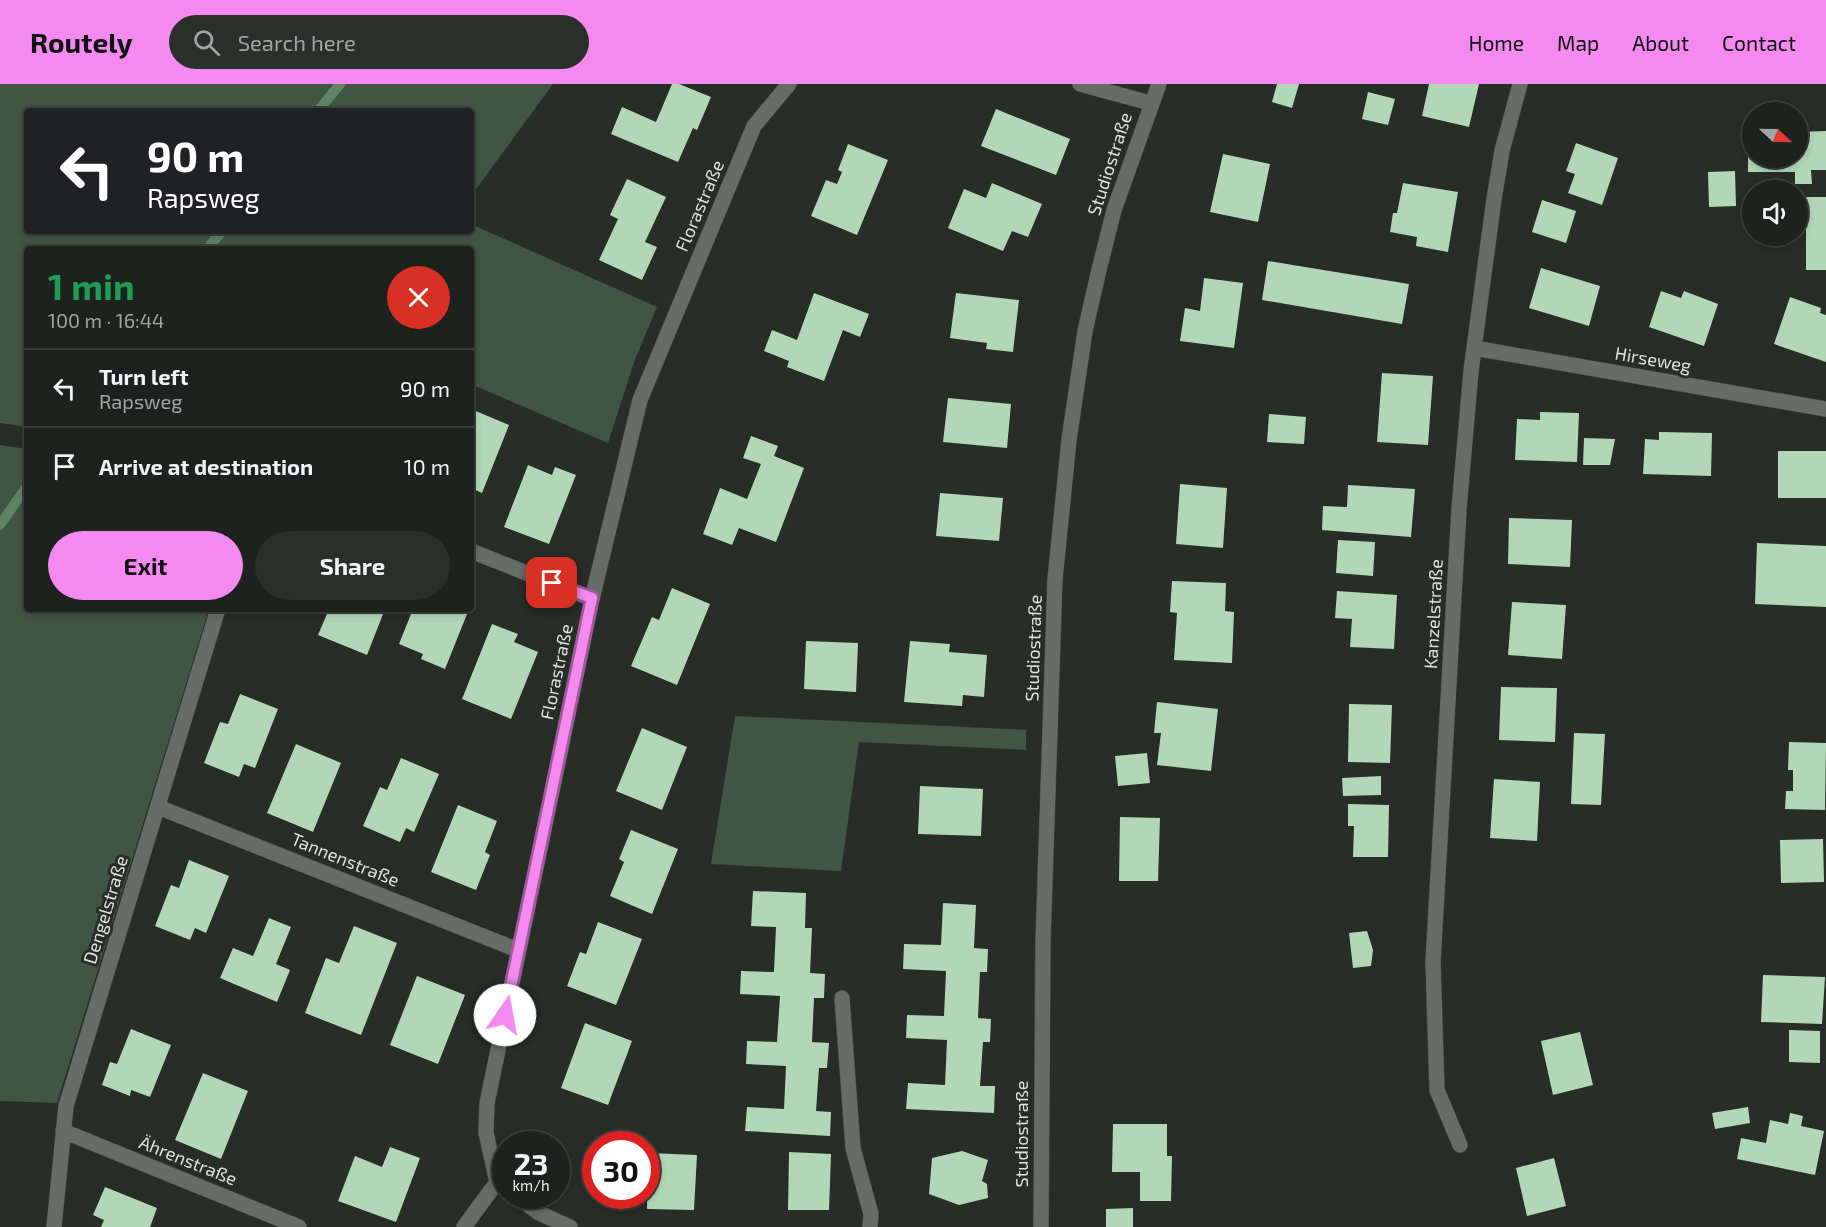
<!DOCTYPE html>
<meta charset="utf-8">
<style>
body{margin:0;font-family:"Exo 2",sans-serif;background:#2b2f2b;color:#f1f3f6;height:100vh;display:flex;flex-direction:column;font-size:22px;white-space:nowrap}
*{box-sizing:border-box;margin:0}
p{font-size:20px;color:#a1a4a4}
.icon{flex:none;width:33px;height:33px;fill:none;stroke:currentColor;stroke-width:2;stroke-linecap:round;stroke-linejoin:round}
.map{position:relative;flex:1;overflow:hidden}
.details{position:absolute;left:24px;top:162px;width:450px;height:366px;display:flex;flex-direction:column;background:#1e221e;border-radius:6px;box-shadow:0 3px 9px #0003,0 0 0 2px #3c3f3c}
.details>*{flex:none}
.guide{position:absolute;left:24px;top:24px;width:450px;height:126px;border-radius:6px;box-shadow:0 3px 9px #0003,0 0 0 2px #3c3f3c;background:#202124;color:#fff;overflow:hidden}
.needle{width:39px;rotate:112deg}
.buttons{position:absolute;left:1742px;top:18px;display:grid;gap:12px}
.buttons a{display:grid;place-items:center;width:66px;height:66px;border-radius:50%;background:#1e221e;box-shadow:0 3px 9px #0003,0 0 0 2px #3c3f3c;font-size:30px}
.speed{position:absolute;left:492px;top:1047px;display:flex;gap:12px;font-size:30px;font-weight:700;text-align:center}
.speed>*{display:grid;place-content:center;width:78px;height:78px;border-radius:50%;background:#1e221e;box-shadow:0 3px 9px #0003,0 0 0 2px #3c3f3c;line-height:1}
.speed small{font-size:15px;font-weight:400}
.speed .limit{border:9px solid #d22;background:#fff;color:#111}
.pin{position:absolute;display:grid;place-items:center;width:51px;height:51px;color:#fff;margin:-26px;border-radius:12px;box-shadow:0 3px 9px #0006}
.me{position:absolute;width:66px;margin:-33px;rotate:12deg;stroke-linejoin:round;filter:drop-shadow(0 0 4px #0008)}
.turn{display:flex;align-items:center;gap:21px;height:126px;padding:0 24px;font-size:27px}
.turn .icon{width:78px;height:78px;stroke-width:2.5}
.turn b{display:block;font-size:42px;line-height:51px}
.round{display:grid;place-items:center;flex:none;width:63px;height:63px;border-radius:32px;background:#2b2f2b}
.head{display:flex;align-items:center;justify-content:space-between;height:102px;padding:0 24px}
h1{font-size:36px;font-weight:700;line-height:45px;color:#1e9e55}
.button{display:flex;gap:12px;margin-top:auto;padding:12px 24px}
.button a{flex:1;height:69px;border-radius:36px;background:#f489f0;color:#111;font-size:24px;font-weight:700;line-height:69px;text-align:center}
.button a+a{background:#2b2f2b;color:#f1f3f6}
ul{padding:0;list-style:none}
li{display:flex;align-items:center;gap:18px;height:78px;padding:0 24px;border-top:2px solid #3c3f3c}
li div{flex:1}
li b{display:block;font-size:22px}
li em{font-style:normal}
header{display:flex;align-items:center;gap:36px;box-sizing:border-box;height:84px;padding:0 30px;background:#f489f0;color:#111}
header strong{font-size:28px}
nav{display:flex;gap:33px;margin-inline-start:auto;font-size:21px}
.search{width:420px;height:54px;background:#2b2f2b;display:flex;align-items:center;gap:15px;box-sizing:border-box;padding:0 21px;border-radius:33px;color:#a1a4a4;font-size:22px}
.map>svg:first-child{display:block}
.green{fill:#415544}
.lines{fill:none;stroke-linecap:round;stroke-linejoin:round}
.stream{stroke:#608365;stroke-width:10}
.building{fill:#b1d7b6}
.minor-casing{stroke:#454a46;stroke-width:16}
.minor{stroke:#666c66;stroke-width:15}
.route-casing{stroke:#9f599c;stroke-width:15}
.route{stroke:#f489f0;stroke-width:10}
.labels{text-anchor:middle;stroke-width:6;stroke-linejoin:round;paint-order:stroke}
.street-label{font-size:18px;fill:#dde0dd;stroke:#282d28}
</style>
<header>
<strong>Routely</strong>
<div class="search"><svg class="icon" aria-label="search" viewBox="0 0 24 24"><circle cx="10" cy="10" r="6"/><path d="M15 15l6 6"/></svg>Search here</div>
<nav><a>Home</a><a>Map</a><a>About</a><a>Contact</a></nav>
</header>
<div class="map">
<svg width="1826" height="1143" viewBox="0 0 1826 1143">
<rect width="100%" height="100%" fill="#282d28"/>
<g class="green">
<path d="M0,0H553L471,112V27H27V147H471V140L657,223L634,278L608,359L471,300V165H27V343L0,339Z"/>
<path d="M0,361L27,365V525H209L57,1019L0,1017Z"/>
<path d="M735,632L1026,646V666L859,658L841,787L711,780Z"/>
</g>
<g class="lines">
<g class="stream">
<path d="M318,27L340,0"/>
<path d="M207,165L222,147"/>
<path d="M0,441L27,402"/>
</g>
</g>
<g class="building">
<path d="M672,0H679L711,13L697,46L693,44L678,78L611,50L622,23L656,38Z"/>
<path d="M1277,0H1299L1292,24L1272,18Z"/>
<path d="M1429,0H1479L1469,43L1422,32Z"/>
<path d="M1368,8L1395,15L1388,41L1362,35Z"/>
<path d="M996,25L1070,55L1056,91L981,62Z"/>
<path d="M1826,47V86H1811L1812,100H1795V88H1748V65H1752V74H1797V48Z"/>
<path d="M1576,59L1618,74L1602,121L1568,109L1575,90L1566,87Z"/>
<path d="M848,60L888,76L857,151L811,132L826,96L837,100L842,88L838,86Z"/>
<path d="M1223,70L1270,80L1258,138L1210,128Z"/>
<path d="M1735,87L1736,122L1709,123L1708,88Z"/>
<path d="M627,95L666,113L645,158L657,163L642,196L599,176L618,135L610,131Z"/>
<path d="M992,99L1042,120L1028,153L1012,147L1003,167L948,144L964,105L986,114Z"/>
<path d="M1403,99L1458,108L1448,168L1416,162L1417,153L1390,148L1393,129H1397Z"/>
<rect x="1806" y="113" width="20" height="73"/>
<path d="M1542,116L1576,127L1566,159L1532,148Z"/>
<path d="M1268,177L1409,200L1402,240L1262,216Z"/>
<path d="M1541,184L1600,202L1589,242L1529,224Z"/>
<path d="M1204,194L1243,199L1234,264L1180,257L1185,224L1200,227Z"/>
<path d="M1661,207L1681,214L1684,207L1718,220L1704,262L1649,243Z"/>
<path d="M814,209L869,230L860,253L843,246L824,297L787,283L789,277L764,267L772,246L797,256Z"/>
<path d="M956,209L1019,216L1013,268L986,265L987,259L950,254Z"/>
<path d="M1790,213L1821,224L1820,229L1826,231V278L1774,260Z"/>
<path d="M1382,289L1433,292L1428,361L1377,358Z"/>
<path d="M948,314L1011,320L1007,364L943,358Z"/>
<path d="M471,325L509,341L482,409L471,404Z"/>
<path d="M1540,328L1579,329L1577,378L1515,376L1517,335L1540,336Z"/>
<path d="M1269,330L1306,333L1304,360L1267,358Z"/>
<path d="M1659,348L1712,349L1711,392L1643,390L1645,355L1659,356Z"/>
<path d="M751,352L778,362L774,372L804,384L776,458L739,444L732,461L703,450L720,404L747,415L761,380L743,374Z"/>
<path d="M1584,354L1615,355L1610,381H1583Z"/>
<rect x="1778" y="367" width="48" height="47"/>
<path d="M528,381L552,391L555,383L576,391L549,460L504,443Z"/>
<path d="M1180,400L1227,404L1223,464L1176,460Z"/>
<path d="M1348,401L1415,405L1411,453L1322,446L1323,422L1347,423Z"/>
<path d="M940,409L1003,414L999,457L936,452Z"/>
<path d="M1509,434L1572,436L1570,483L1508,480Z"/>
<path d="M1338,456L1375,458L1373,492L1336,489Z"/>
<path d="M1757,459L1826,462V523L1755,520Z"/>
<path d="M1172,497L1226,499L1225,527L1234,528L1232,579L1174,576L1177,529L1170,528Z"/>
<path d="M672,504L710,520L677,601L631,582L652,533L659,536Z"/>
<path d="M1337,507L1397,511L1394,565L1350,563L1352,535L1335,534Z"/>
<path d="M1512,518L1566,521L1562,575L1508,571Z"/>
<path d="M329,525H385L367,571L318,551Z"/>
<path d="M413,525H469L445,585L421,575L423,570L399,560Z"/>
<path d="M492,540L518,550L514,558L538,568L511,635L462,615Z"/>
<path d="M806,557L858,559L856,608L804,605Z"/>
<path d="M910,557L950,560L949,568L987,571L984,613L963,611L962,622L904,618Z"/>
<path d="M1501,603L1557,604L1555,658L1499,656Z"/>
<path d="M240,610L278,625L255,684L244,680L239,693L204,679L220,638L228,640Z"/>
<path d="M1157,618L1218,625L1211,687L1157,681L1161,649H1154Z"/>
<path d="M1349,620L1392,621L1390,679L1348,678Z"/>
<path d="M642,644L687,663L662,726L616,707Z"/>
<path d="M1574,649L1605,650L1601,721L1571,720Z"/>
<path d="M1789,658L1826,659L1825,726L1785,725L1786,707H1793V686H1788Z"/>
<path d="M296,660L341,679L313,748L267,729Z"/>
<path d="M1147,669L1150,699L1118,702L1115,672Z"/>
<path d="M401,674L439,690L414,748L406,744L400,758L363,742L380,703L387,706Z"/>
<path d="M1381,692V711L1343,712L1342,694Z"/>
<path d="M1494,695L1540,698L1537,757L1490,754Z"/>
<path d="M920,702L983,705L981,752L918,750Z"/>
<path d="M1348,720L1389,721L1388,773H1353L1354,742H1348Z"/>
<path d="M458,721L497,737L485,768L490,771L476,806L431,788Z"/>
<path d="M1120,733L1160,734L1158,797H1119Z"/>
<path d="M631,746L678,765L652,830L610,812L624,778L619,775Z"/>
<path d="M1823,755L1824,798L1781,799L1780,756Z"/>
<path d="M189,776L229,792L206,849L195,844L190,856L155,842L171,801L179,804Z"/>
<path d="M753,807L806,809L805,844H812L810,889L825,890L824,914H814L812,958L829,959L827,984H819L816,1027L831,1028L830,1052L745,1047L747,1023L784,1025L786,982L746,980L747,957L777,958L780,912L740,910L741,887L774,888L776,843L751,842Z"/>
<path d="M943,819L976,821L974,864L988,865L987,888H980L978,934L991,935L990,958H983L980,1002H995L994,1029L906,1025L908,999L945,1001L947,956L906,954L907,931L944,932L946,887L903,885L904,860L941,861Z"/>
<path d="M269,834L291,843L276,880L290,886L277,918L220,894L233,864L253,872Z"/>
<path d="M598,838L642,855L616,921L567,902L580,868L586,870Z"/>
<path d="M354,842L397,859L361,951L305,929L326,874L339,879Z"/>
<path d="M1367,847L1373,866L1371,882L1353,884L1349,849Z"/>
<path d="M1763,891L1825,893L1822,940L1761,938Z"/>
<path d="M417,892L465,911L438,980L390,961Z"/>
<path d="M585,939L632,957L608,1021L561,1004Z"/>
<path d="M131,945L171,961L150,1013L131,1006L130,1012L102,1001L110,978L117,980Z"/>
<path d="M1789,946L1820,947V979L1789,978Z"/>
<path d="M1580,948L1593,1001L1553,1011L1541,957Z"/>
<path d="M203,989L248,1007L221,1075L175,1056Z"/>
<path d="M1748,1023L1750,1039L1715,1045L1712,1029Z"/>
<path d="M1790,1029L1803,1032L1801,1042L1824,1047L1815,1091L1737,1075L1741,1054L1766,1059L1770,1036L1788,1040Z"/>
<path d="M1113,1040H1167V1072H1172L1171,1117H1140V1088H1112Z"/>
<path d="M390,1063L420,1074L396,1138L338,1117L355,1072L382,1083Z"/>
<path d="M962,1067L988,1076L982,1097L987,1100L988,1114L959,1121L929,1110L932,1074Z"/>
<path d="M789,1068L831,1070L829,1126H788Z"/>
<path d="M648,1069L697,1071L694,1126L647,1125Z"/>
<path d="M1554,1074L1566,1122L1527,1132L1516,1084Z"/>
<path d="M105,1103L157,1124L150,1143H101L104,1136L93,1131Z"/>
<path d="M1133,1124V1143H1106V1125Z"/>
</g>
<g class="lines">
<g class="minor-casing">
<g id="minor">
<path d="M1080,0L1150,19"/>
<path d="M1474,264L1826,325"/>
<path d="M471,467L592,515"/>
<path d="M158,723L518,866"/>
<path d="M842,914L853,1064L871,1130L870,1143"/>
<path d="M63,1047L299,1143"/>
<path d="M1460,1061L1437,1006L1433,878L1459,425L1471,287L1494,115L1502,67L1520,0"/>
<path d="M506,1104L497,1098L486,1049L487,1019L592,515L640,316L754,42L789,0"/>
<path d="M516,1112L539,1129L570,1143"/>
<path d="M54,1143L66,1022L218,525"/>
<path d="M464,1143L497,1098"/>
<path d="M1041,1143L1043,857L1055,495L1069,356L1085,247L1098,190L1114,126L1159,0"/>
</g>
</g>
<use href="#minor" class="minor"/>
</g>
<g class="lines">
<g class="route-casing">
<path id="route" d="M505,931L592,514L552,499"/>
</g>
<use href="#route" class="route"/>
</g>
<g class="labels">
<g class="street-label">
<text transform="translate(1110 80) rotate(-72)" y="6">Studiostraße</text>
<text transform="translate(700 122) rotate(-67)" y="6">Florastraße</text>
<text transform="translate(1653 276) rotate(10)" y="6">Hirseweg</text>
<text transform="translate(1434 530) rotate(-87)" y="6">Kanzelstraße</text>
<text transform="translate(1034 564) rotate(-88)" y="6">Studiostraße</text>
<text transform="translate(557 588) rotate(-78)" y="6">Florastraße</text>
<text transform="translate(345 776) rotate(22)" y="6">Tannenstraße</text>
<text transform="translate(106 826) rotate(-73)" y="6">Dengelstraße</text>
<text transform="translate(1022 1050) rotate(-90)" y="6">Studiostraße</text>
<text transform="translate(188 1077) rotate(22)" y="6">Ährenstraße</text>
</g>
</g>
</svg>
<div class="buttons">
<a><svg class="needle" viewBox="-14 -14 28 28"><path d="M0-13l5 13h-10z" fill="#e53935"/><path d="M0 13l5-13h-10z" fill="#a1a4a4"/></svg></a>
<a><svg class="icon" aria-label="sound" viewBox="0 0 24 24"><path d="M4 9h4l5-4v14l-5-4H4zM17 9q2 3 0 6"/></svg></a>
</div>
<div class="speed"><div>23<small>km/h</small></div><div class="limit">30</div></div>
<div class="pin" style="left:552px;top:499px;background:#d93025"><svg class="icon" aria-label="arrive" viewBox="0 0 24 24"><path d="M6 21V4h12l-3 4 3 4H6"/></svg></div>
<svg class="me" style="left:505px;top:931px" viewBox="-20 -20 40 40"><circle r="19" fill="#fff"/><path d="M0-13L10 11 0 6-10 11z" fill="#f489f0"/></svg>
<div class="guide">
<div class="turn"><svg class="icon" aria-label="left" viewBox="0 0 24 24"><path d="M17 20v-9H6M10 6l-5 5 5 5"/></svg><div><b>90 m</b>Rapsweg</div></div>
</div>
<section class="details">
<div class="head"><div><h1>1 min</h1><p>100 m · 16:44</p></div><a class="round" style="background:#d93025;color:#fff"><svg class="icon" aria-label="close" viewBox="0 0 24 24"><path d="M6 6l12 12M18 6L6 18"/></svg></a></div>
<ul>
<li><svg class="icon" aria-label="left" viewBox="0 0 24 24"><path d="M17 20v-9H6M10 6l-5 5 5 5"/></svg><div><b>Turn left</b><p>Rapsweg</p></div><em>90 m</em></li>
<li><svg class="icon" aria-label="arrive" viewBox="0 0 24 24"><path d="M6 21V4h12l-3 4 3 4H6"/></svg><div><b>Arrive at destination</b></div><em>10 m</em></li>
</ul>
<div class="button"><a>Exit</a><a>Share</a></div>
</section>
</div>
